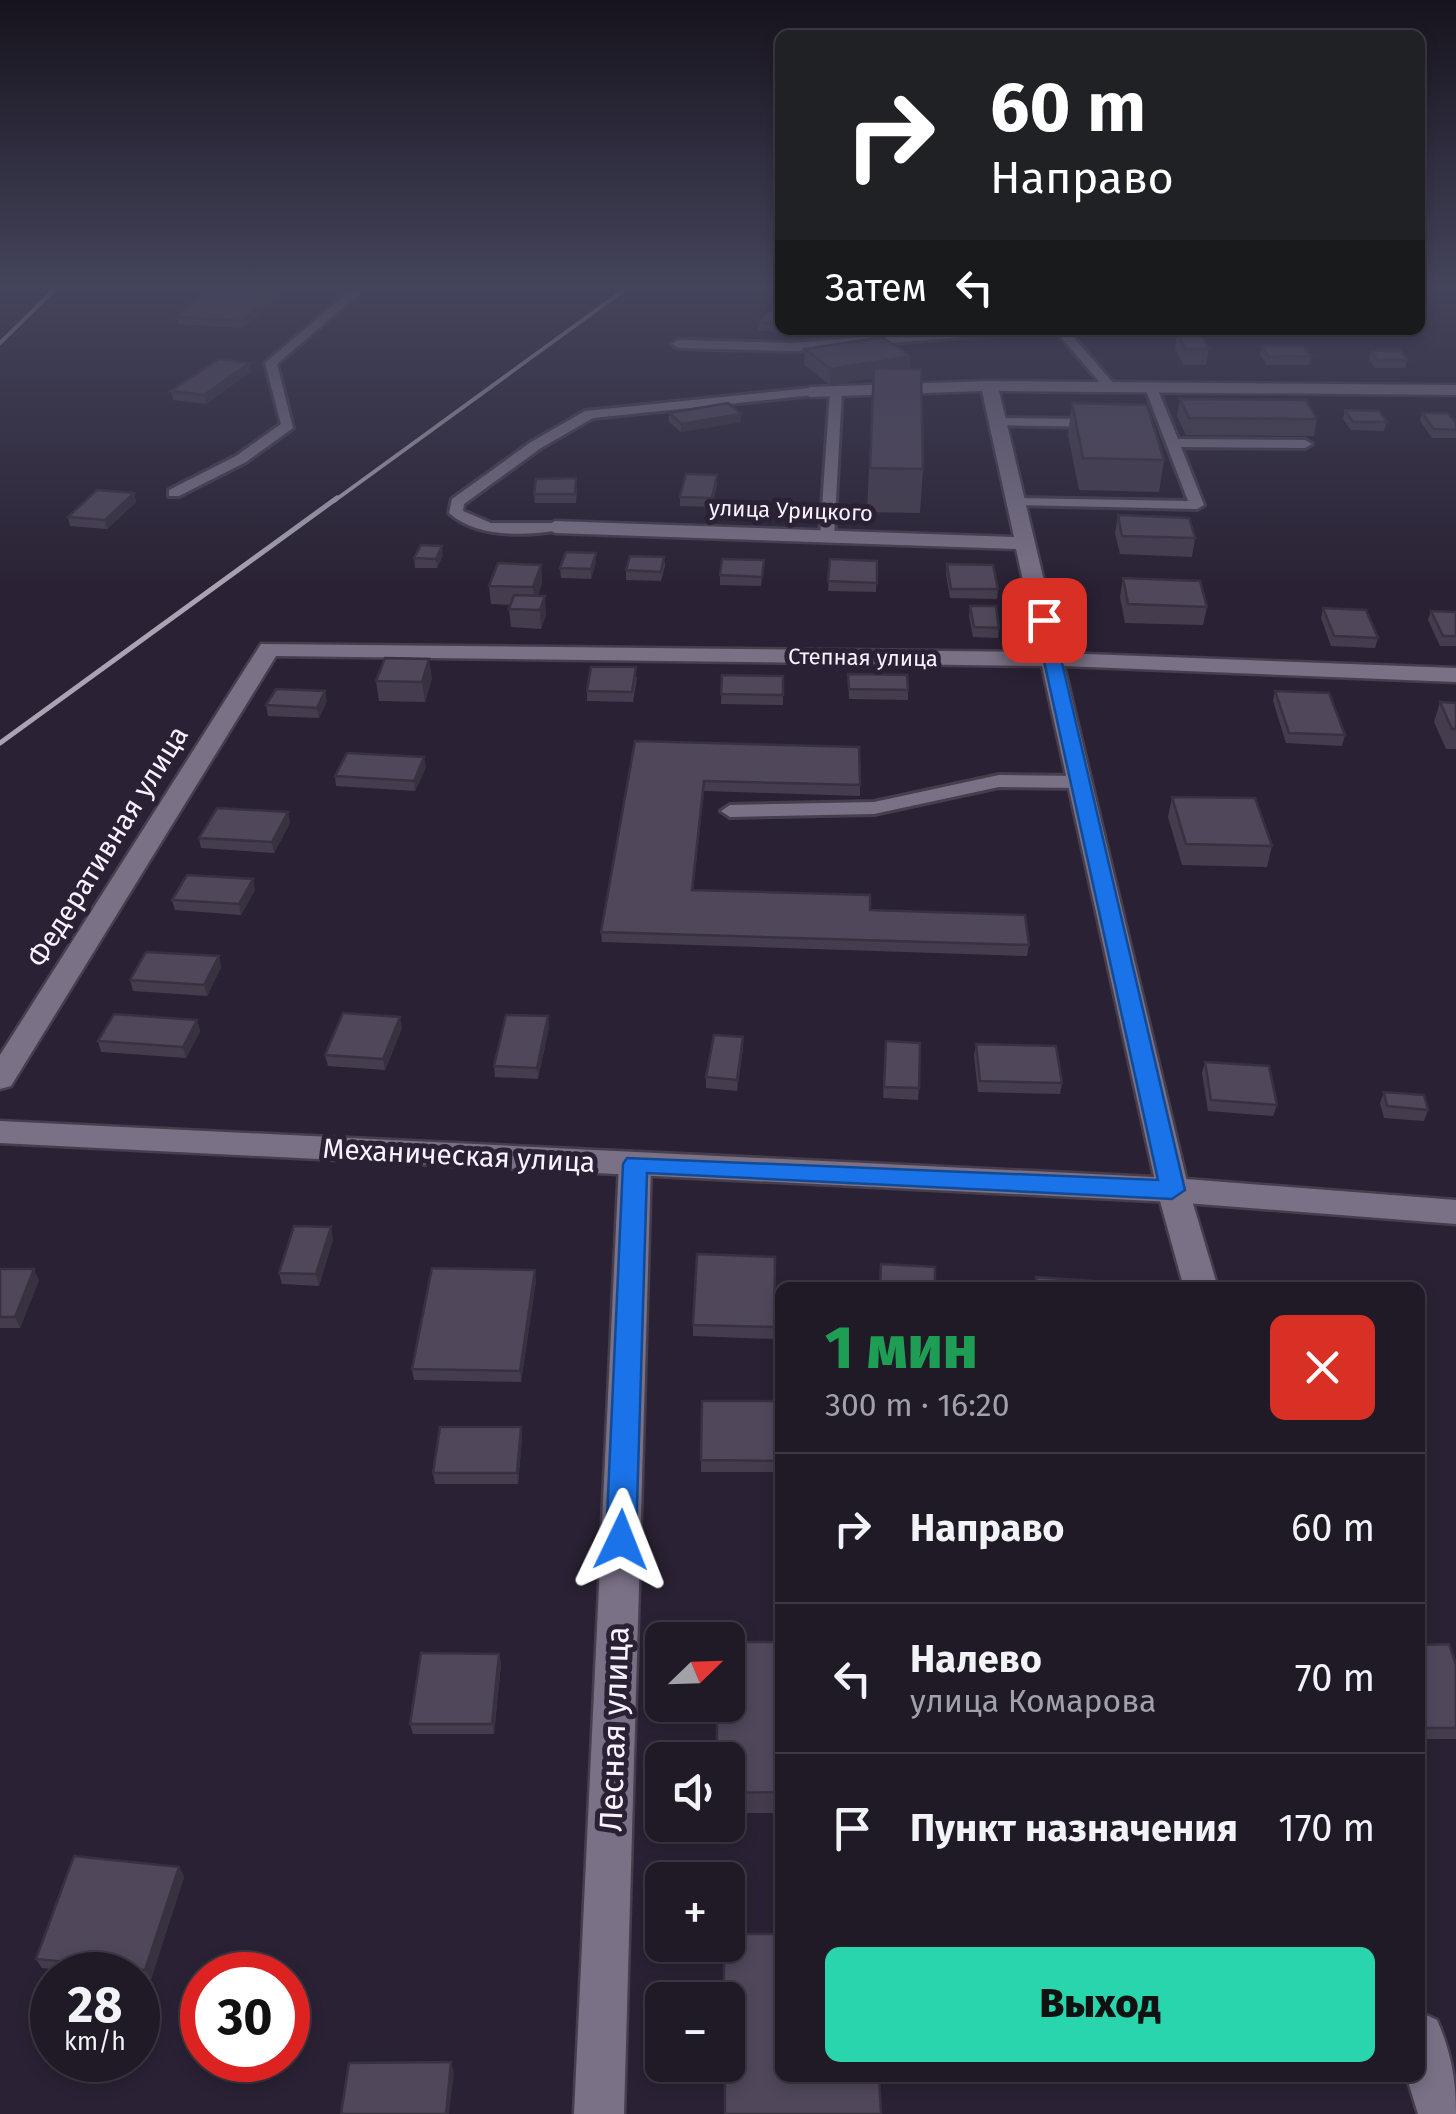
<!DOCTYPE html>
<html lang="ru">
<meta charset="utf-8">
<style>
body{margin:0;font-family:"Fira Sans",sans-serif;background:#28232f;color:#f1f3f6;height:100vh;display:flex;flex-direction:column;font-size:38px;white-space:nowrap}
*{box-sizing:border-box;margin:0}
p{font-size:32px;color:#a2a1a7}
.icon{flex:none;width:55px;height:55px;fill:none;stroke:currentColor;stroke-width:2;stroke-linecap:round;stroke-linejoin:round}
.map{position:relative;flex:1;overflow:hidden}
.drawer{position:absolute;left:775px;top:1282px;width:650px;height:800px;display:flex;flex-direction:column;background:#201a27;border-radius:15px;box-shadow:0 5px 15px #0003,0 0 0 2px #3d3844}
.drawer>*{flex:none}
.banner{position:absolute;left:775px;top:30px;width:650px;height:305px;border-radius:15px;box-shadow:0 5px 15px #0003,0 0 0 2px #3d3844;background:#202124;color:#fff;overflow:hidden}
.needle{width:65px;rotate:67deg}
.controls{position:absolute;left:645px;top:1622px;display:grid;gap:20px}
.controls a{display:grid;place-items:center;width:100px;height:100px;border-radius:15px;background:#201a27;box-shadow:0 5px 15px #0003,0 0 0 2px #3d3844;font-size:50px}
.speed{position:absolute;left:30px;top:1952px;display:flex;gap:20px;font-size:50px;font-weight:700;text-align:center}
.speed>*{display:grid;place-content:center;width:130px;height:130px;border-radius:50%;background:#201a27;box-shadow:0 5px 15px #0003,0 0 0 2px #3d3844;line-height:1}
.speed small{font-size:25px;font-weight:400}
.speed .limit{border:15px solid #d22;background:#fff;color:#111}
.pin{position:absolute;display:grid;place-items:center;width:85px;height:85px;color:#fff;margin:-42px;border-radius:20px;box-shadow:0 5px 15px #0006}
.me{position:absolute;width:110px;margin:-55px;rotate:2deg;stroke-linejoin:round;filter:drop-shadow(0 0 8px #0008)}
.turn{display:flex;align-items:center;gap:35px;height:210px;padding:0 50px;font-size:45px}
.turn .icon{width:130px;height:130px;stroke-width:2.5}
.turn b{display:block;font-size:70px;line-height:85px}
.then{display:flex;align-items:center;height:95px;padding:0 50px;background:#0003;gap:20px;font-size:38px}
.round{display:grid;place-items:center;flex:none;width:105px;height:105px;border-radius:15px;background:#28232f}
.summary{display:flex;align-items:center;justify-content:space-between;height:170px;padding:0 50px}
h1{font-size:60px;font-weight:800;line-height:75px;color:#1e9e55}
.primary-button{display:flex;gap:20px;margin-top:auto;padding:20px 50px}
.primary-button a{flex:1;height:115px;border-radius:15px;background:#29d5ac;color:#111;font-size:40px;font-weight:800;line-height:115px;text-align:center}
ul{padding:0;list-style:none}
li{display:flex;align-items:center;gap:30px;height:150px;padding:0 50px;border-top:2px solid #3d3844}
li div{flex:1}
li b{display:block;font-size:38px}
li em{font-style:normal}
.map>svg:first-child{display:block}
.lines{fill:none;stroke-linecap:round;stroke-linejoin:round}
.service-casing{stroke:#453e4d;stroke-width:6}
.minor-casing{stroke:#453e4d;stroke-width:5}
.tertiary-casing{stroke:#453e4d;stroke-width:5}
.service{fill:#7a7186;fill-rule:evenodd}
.minor{fill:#7a7186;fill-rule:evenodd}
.tertiary{fill:#7a7186;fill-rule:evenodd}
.rail-far1{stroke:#aaa4b2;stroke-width:4}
.rail{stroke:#aaa4b2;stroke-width:5}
.wall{fill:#453d4e}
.shaded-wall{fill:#383240}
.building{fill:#50475b;stroke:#383240;stroke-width:2.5}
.route{fill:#1a73e8;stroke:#114b97;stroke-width:2.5}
.labels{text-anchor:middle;stroke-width:10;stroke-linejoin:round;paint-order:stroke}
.far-street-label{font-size:22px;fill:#f7f2fe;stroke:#2a2234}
.street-label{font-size:28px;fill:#f7f2fe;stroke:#2a2234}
.near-street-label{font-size:32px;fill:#f7f2fe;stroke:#2a2234}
</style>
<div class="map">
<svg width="1456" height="2114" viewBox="0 0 1456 2114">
<rect width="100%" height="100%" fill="#2a2234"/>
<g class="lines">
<g class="service-casing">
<g id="service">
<path d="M351,290H363L277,364L293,428L246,462L179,496H169V490L236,456L281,424L265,363Z"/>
<path d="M957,330H1006L1000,334L794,351L678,348L672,344L678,340L794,343Z"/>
<path d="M1055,330H1067L1115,385V391H1107Z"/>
<path d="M1151,384L1157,388L1178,439L1305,440L1312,444L1305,448L1181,447L1204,505L1197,509L1011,505L1009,502L1016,498L1188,501L1145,388Z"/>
<path d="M836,387L842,391L834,536L827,540L820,536L830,391Z"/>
<path d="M810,388L816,392L814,395L593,418L541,448L464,504L463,511L491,523H555L562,527L560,530C525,536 477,538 449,513L452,499L531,442L585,411Z"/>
<path d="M992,418L1097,419L1104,423L1097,427L997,425L990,421Z"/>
<path d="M999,775L1080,776L1089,782L1080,788L999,787L874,814L730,817L721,811L730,805L874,802Z"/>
</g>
</g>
<g class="minor-casing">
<g id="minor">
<path d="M989,381L1456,385V395L999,391L1061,653L1456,668V682L1064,666L1189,1190L1218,1288H1184L1157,1190L1042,666L276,656L11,1086L0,1089V1055L261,644L1039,652L1016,549L555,533L545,527L555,521L1014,537L982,391L810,397L802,392L810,387Z"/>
<path d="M635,1153L646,1156L651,1164L624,2114H574L619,1164L624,1156Z"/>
<path d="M1420,2012L1437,2020C1451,2052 1456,2079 1456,2114H1418L1407,2078H1420Z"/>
</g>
</g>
<g class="tertiary-casing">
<path id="tertiary" d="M0,1121L1173,1178L1456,1200V1224L1173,1202L0,1143Z"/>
</g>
<use href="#service" class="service"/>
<use href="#minor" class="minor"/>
<use href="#tertiary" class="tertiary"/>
<g class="rail-far1">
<path d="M0,343L54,290"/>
<path d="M334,501L624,290"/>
</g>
<path class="rail" d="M0,743L337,498"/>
</g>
<g class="wall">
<path d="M209,290H286L243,328L178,324L176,317Z"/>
<path d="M780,302V330H831L822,338L758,330V322Z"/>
<path d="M1177,332L1209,349L1206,365H1183L1175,348Z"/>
<path d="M1262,346L1311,356L1309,365H1267L1260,354Z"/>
<path d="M805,349L910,356V369L923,469L920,513L867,512L873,378L830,385L804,365Z"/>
<path d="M1371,351L1407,360L1405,368H1375L1369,359Z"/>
<path d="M252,371L206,404L173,400L171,391Z"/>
<path d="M1180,399L1317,419L1314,436L1186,435L1177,416Z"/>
<path d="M1072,403L1164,460L1159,492L1079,490L1068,435Z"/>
<path d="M1345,410L1387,422L1384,431L1351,430L1343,419Z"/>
<path d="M669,413L741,422L681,432L669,422Z"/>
<path d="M1422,413L1456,423V438H1432L1420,421Z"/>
<path d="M717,475V484L712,507L680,506V497Z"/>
<path d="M577,487L576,503H535L534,494Z"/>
<path d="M134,493L136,502L107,529L70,526L68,517Z"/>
<path d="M1118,515L1195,538L1192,557L1120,554L1115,533Z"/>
<path d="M443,555L437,568H415L414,558Z"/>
<path d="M664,557L665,566L661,581L626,580V570Z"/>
<path d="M830,559L877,561L876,592L828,591Z"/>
<path d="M764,560L761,586L720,585V575Z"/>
<path d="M596,562L591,579L561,578L560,568Z"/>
<path d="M947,564L998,589L997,599L950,598L946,574Z"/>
<path d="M541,565L542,583L538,596L546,615L541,629L511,627L509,609L510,605L491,604L489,586Z"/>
<path d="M1123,578L1207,607L1203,625L1125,623L1120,597Z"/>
<path d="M970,606L999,628L998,638L973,637L969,616Z"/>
<path d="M1323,608L1378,638L1375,648L1331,646L1321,618Z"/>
<path d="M1431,611L1456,612V646H1440L1428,620Z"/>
<path d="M848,674L908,690V700L849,699Z"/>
<path d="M722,675L783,676V705L721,704Z"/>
<path d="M637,677L633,702L587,701V691Z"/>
<path d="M432,678L425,702L379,701L376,681Z"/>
<path d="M1275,691L1345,735L1342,746L1286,743L1273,701Z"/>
<path d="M327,701L319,718L268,716L266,705Z"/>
<path d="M1440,702L1456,703V749H1446L1434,722Z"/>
<path d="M635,741L860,785V796L704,791L693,890L870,910L1029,945L1027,956L602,942L601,932Z"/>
<path d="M426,767L415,791L336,786L335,776Z"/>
<path d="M1172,797L1272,846L1267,867L1182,865L1168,817Z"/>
<path d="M288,812L290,823L274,853L201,848L199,838Z"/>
<path d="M255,890L241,915L175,910L172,900Z"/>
<path d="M219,956L221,967L207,996L133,991L130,980Z"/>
<path d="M548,1016L549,1027L538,1079L495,1077L494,1066Z"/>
<path d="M197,1020L200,1031L186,1058L101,1052L98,1041Z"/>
<path d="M402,1028L385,1070L328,1066L325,1055Z"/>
<path d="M886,1041L919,1088L918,1100L883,1098Z"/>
<path d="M976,1044L1062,1083L1060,1094L978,1092L974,1056Z"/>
<path d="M743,1048L737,1091L706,1088V1077Z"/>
<path d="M1205,1062L1277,1105L1273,1116L1208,1111L1202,1073Z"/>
<path d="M1384,1092L1428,1110L1424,1121L1384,1118L1380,1103Z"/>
<path d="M333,1239L319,1286L282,1284L279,1273Z"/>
<path d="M775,1257L773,1339L693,1336V1325Z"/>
<path d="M0,1269L39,1280L20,1328H0Z"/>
<path d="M536,1281L521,1382L414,1380L412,1369Z"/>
<path d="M702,1401H780V1472H701Z"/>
<path d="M522,1438L518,1484H435L433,1473Z"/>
<path d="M780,1642V1813H728V1760Z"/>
<path d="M1420,1645L1456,1665V1739H1420Z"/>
<path d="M499,1654L501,1664L494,1734H413L410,1724Z"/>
<path d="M179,1867L184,1877L151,1979L138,1978V1975H107L42,1968L36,1959Z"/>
</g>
<g class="shaded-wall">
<path d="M276,290H286L243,328L242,321Z"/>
<path d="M823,330H831L822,338L823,331Z"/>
<path d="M910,356L909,372L830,385L831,369Z"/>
<path d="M250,363L252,371L206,404L204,395Z"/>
<path d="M741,414V422L681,432V424Z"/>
<path d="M134,493L136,502L107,529L105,520Z"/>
<path d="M442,546L443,555L437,568L436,559Z"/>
<path d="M596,553V562L591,579V569Z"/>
<path d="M541,565L542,583L535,606L533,587Z"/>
<path d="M545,596L546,615L541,629L540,610Z"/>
<path d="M429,659L432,678L425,702L422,682Z"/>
<path d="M325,691L327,701L319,718L317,708Z"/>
<path d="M424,757L426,767L415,791L414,781Z"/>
<path d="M704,781V791L692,900V890Z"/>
<path d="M288,812L290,823L274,853L272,842Z"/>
<path d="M253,879L255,890L241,915L239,904Z"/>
<path d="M219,956L221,967L207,996L204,985Z"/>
<path d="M548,1016L549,1027L538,1079L537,1068Z"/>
<path d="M400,1017L402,1028L385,1070L383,1059Z"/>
<path d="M197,1020L200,1031L186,1058L183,1047Z"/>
<path d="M743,1037V1048L737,1091V1080Z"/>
<path d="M331,1227L333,1239L319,1286L316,1274Z"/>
<path d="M34,1269L39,1280L20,1328L15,1317Z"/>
<path d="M535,1270L536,1281L521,1382L520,1371Z"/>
<path d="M521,1427L522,1438L518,1484L517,1473Z"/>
<path d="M499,1654L501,1664L494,1734L492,1724Z"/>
<path d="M179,1867L184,1877L151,1979L145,1970Z"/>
<path d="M451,2062L454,2072L449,2114H446Z"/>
</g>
<g class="building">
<path d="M209,290H276L242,321L176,317Z"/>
<path d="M780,302V325L758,322Z"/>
<path d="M1177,332H1200L1209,349H1185Z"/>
<path d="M882,337L910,356L831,369L805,349Z"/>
<path d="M1262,346H1303L1311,356L1269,357Z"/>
<path d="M1371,351H1401L1407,360H1377Z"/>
<path d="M219,359L250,363L204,395L171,391Z"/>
<path d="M874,368L921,369L923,469L870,468Z"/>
<path d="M1180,399L1306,400L1317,419L1189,418Z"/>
<path d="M728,403L741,414L681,424L669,413Z"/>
<path d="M1072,403L1147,405L1164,460L1083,458Z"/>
<path d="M1345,410L1379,411L1387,422H1353Z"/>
<path d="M1422,413H1448L1456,423V430L1434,429Z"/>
<path d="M686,474L717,475L712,498L680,497Z"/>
<path d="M576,478L575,494H534L536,479Z"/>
<path d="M97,490L134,493L105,520L68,517Z"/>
<path d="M1118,515L1189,518L1195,538L1122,536Z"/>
<path d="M421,545L442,546L436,559L414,558Z"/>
<path d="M566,552L596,553L591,569L560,568Z"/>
<path d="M630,556L664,557L661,572L626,570Z"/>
<path d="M722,559L764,560L762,577L720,575Z"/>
<path d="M830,559L877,561V583L828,581Z"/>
<path d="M498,563L541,565L533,587L489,586Z"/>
<path d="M947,564L993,565L998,589H951Z"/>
<path d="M1123,578L1200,581L1207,607L1128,604Z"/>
<path d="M514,595L545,596L540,610L509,609Z"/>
<path d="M970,606H996L999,628L974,627Z"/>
<path d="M1323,608L1366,610L1378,638L1334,636Z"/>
<path d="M1431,611L1456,612V636H1443Z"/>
<path d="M385,658L429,659L422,682L376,681Z"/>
<path d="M591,667H636L632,692L587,691Z"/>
<path d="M848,674L907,675L908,690L849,689Z"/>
<path d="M722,675L783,676V695L721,694Z"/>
<path d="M276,689L325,691L317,708L266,705Z"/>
<path d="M1275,691L1329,693L1345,735L1289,733Z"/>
<path d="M1440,702L1456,703V729H1452Z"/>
<path d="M635,741L859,747L860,785L704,781L692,890L870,895V910L1025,915L1029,945L601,932Z"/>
<path d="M347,753L424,757L414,781L335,776Z"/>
<path d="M1172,797L1255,798L1272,846L1186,844Z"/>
<path d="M217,808L288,812L272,842L199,838Z"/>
<path d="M187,875L253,879L239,904L172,900Z"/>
<path d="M146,952L219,956L204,985L130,980Z"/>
<path d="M343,1013L400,1017L383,1059L325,1055Z"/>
<path d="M114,1014L197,1020L183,1047L98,1041Z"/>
<path d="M506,1015L548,1016L537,1068L494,1066Z"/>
<path d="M714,1035L743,1037L737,1080L706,1077Z"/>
<path d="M886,1041L920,1043L919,1088L884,1087Z"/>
<path d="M976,1044L1056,1046L1062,1083L980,1081Z"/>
<path d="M1205,1062L1269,1066L1277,1105L1211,1100Z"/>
<path d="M1384,1092L1424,1095L1428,1110L1387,1106Z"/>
<path d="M294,1226L331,1227L316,1274L279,1273Z"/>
<path d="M697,1254L775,1257L774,1327L693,1325Z"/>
<path d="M881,1264L935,1267V1288H880Z"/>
<path d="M432,1268L535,1270L520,1371L412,1369Z"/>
<path d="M0,1269H34L15,1317H0Z"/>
<path d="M1036,1277L1107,1282L1108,1288H1037Z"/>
<path d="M702,1401H780V1461L701,1460Z"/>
<path d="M440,1427H521L517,1473H433Z"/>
<path d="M728,1642H780V1792L728,1793V1760H717V1705H728Z"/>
<path d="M1449,1644L1456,1665V1728H1420V1645Z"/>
<path d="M421,1653L499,1654L492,1724H410Z"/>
<path d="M74,1856L179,1867L145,1970L36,1959Z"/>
<path d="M728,1934H780V2078H879L881,2114H725V2065H728V2000H724V1945H728Z"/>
<path d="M451,2062L446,2114H341L349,2063Z"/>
</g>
<linearGradient id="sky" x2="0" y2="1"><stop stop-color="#17131d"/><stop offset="0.49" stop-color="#44445c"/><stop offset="1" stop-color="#44445c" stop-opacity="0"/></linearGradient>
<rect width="1456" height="586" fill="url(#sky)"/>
<path class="route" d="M1044,616L1052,620L1185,1190L1172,1199L647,1173L636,1540L632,1549L621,1553L610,1549L606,1540L623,1164L627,1158L1158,1180L1035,620Z"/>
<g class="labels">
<g class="far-street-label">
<text transform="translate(791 510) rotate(2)" y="8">улица Урицкого</text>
<text transform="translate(863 657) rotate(1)" y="8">Степная улица</text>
</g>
<g class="street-label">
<text transform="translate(107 846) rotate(-58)" y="10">Федеративная улица</text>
<text transform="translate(459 1155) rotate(3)" y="10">Механическая улица</text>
</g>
<g class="near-street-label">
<text transform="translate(614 1729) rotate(-88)" y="11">Лесная улица</text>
</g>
</g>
</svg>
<div class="controls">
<a><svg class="needle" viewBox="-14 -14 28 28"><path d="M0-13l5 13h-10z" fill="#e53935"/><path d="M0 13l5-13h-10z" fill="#a2a1a7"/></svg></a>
<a><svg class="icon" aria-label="sound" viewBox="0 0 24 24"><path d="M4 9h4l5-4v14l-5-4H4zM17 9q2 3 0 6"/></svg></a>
<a>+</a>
<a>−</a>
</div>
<div class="speed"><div>28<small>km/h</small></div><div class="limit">30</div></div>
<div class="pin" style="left:1044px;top:620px;background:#d93025"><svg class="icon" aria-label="arrive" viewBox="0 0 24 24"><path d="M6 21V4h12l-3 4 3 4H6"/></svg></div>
<svg class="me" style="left:621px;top:1540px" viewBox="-20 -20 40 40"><path d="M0-17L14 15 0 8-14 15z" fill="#1a73e8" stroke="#fff" stroke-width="4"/></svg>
<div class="banner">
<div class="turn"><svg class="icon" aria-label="right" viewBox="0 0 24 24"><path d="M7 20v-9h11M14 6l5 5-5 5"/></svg><div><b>60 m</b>Направо</div></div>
<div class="then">Затем<svg class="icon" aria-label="left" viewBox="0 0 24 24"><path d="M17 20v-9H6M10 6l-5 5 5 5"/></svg></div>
</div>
<section class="drawer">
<div class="summary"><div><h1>1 мин</h1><p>300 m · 16:20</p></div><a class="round" style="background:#d93025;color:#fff"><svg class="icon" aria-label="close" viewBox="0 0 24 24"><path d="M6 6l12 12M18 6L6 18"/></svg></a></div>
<ul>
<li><svg class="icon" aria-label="right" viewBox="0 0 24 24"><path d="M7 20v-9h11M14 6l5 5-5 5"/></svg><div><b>Направо</b></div><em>60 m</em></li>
<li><svg class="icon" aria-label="left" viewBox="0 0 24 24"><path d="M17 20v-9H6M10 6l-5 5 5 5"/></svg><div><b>Налево</b><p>улица Комарова</p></div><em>70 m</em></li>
<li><svg class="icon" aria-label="arrive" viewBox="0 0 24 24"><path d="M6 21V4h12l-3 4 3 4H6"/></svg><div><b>Пункт назначения</b></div><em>170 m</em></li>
</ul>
<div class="primary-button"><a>Выход</a></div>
</section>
</div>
